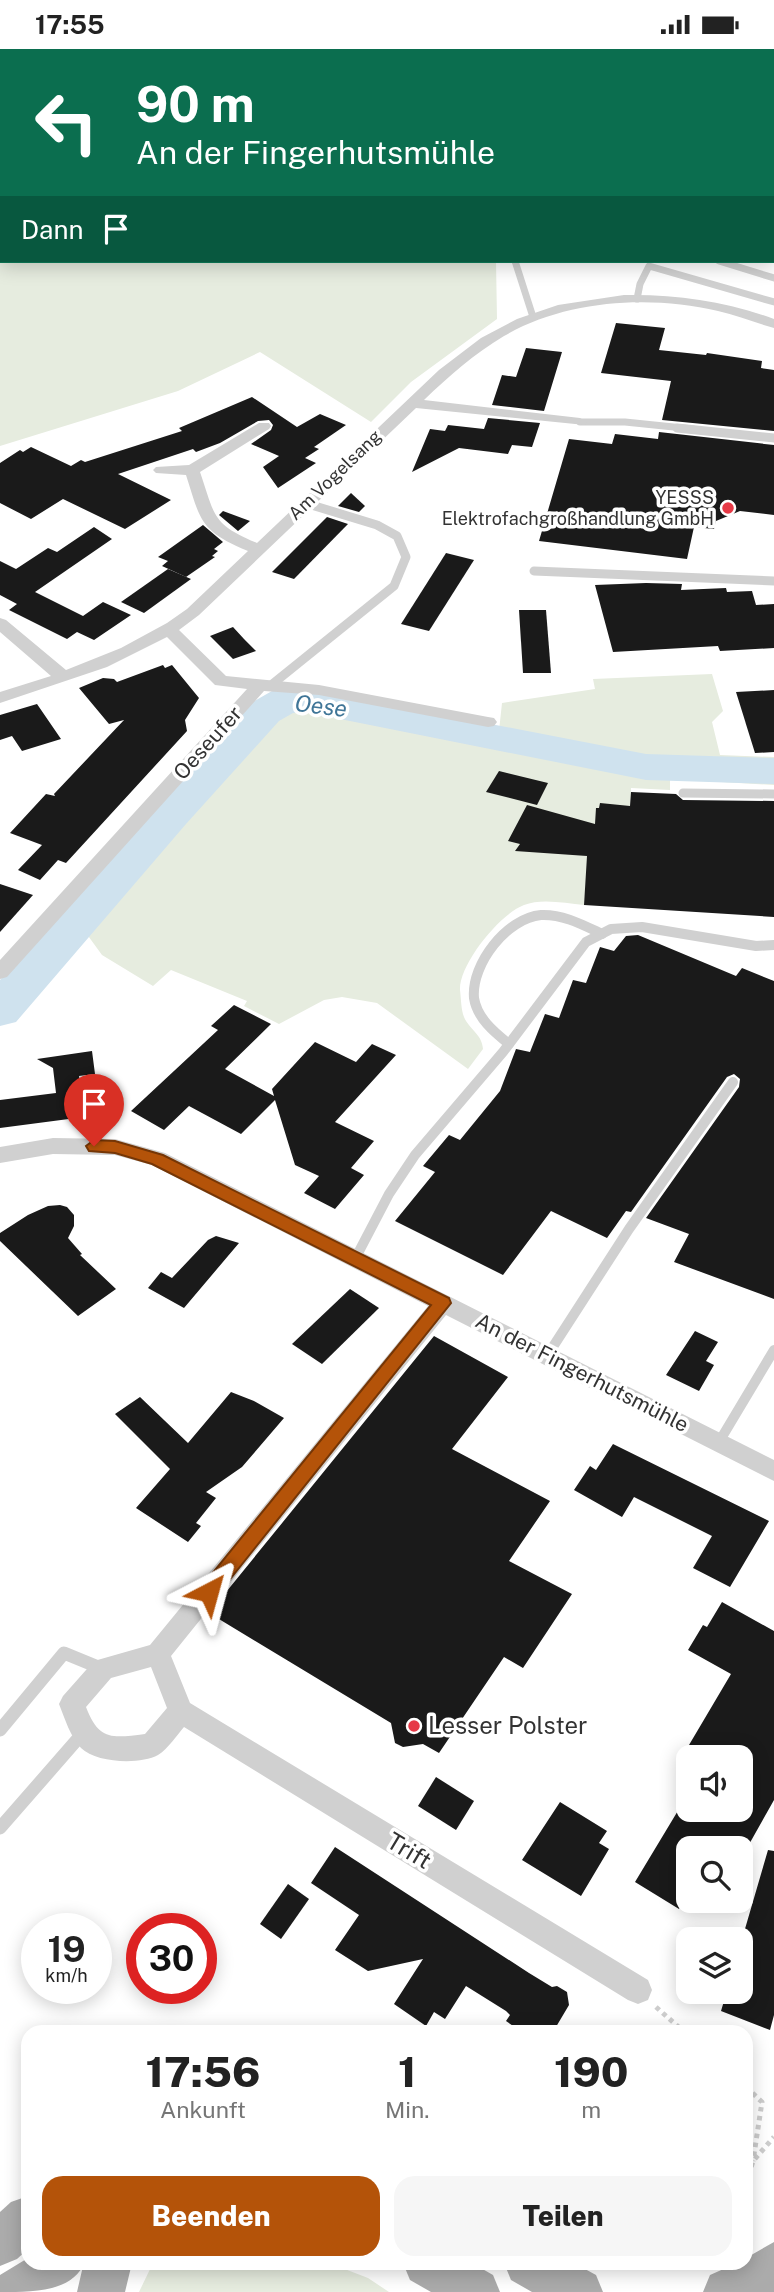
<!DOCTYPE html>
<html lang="de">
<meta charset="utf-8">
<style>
body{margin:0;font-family:"Public Sans",sans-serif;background:#f6f6f6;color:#222;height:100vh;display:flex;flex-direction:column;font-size:26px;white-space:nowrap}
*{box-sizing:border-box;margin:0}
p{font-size:23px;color:#767676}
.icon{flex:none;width:38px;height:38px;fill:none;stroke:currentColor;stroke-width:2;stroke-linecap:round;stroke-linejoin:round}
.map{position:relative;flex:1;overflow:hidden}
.drawer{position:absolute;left:21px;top:1976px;width:732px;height:245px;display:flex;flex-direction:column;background:#fff;border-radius:21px;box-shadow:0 4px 18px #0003}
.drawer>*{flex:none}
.top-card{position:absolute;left:0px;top:0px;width:775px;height:214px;box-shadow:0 4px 18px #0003;background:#0b6e4f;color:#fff;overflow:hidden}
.controls{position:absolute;left:676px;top:1696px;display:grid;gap:14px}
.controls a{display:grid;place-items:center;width:77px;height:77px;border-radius:14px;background:#fff;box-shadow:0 4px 18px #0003;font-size:35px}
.speed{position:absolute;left:21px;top:1864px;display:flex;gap:14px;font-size:35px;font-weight:700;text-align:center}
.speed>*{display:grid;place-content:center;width:91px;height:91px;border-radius:50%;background:#fff;box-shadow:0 4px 18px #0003;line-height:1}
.speed small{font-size:18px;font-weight:400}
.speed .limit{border:10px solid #d22;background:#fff;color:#111}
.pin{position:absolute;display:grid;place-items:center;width:60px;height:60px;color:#fff;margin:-72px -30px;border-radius:50% 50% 50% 0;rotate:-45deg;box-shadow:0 0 7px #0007}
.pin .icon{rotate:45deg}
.me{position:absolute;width:77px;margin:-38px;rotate:39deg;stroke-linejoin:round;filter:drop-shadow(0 0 5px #0008)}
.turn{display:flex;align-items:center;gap:24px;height:147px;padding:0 21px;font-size:32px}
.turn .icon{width:91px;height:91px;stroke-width:2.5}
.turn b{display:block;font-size:49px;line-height:60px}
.then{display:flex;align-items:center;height:66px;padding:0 21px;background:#0003;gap:14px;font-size:26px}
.eta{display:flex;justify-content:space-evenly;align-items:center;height:119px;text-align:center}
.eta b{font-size:42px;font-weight:800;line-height:49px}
.button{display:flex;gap:14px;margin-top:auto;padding:14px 21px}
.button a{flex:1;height:80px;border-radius:21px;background:#b45309;color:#fff;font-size:28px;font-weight:800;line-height:80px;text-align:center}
.button a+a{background:#f6f6f6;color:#222}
.status{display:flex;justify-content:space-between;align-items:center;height:49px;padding:0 35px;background:#fff;direction:ltr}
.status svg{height:19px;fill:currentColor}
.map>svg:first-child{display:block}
.green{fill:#e6ecdf}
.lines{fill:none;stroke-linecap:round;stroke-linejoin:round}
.river{fill:#cfe2ee;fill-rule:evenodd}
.building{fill:#1a1a1a}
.path{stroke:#cdcdcd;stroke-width:5;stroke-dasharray:4.5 4.5;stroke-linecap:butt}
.lane-far3{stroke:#d0d0d0;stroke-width:7}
.lane-far2{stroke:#d0d0d0;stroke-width:9}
.lane-far1{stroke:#d0d0d0;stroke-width:10}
.lane{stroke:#d0d0d0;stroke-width:13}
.street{fill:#d0d0d0;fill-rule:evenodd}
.primary{fill:#ababab;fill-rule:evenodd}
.route{fill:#b45309;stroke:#753606;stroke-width:2}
.poi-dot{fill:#e63946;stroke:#fff;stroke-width:2.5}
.labels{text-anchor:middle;stroke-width:7;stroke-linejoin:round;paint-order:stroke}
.far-street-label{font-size:18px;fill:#333;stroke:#fff}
.far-poi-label{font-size:18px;fill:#333;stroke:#fff;text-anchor:end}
.street-label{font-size:21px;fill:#333;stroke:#fff}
.water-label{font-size:23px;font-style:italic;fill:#3f7597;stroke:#fff}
.near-poi-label{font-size:24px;fill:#333;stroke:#fff;text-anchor:start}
.near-street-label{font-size:24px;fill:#333;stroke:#fff}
</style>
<div class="status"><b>17:55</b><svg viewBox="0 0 49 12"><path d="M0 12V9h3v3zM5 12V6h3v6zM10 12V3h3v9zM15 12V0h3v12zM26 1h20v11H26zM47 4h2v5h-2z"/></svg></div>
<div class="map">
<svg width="774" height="2243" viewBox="0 0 774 2243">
<rect width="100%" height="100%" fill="#fff"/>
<g class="green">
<path d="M0,0H634L2,2V212H496L497,270L411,333L371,373L260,303L178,342L0,397Z"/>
<path d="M712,625L723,662L712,673L720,706L774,708V716C680,714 591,700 499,682L502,654L595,640L593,630Z"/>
<path d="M289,660L354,666L472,694L580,715L662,726L774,732V736L670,730V741L631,739L629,810L588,807L584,856C565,854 541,849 524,856C500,865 459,915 460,941C461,948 461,961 464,968C469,980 482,985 483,1000L468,1020L377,954L342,948L324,951L279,975L244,957L247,952L171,921L153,937L102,906L86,884L153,811L279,665Z"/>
<path d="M153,2214H329L368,2229L389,2243H139Z"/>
</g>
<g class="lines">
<path class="river" d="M286,639L310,640L646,705L774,709V735L646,731L310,664H293L279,672L186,775L16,973L0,977V931L156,755L251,654L272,642Z"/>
</g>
<g class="building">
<path d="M616,274L665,279L659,301L706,306L707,304L762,312L761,319L774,321V382L662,371L671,332L601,324Z"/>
<path d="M526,299L562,303L544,362L492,356L502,326L516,328Z"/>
<path d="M252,348L297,378L320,365L346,376L314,398L319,400L305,409L316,414L278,439L263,418L279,407L251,395L271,381L273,376L269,371L258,372L220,394L196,403L193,400L118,425L171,451L125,480L63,450L31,470L0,454V414L20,401L23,403L31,398L71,417L81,411L85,413L182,382L179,379Z"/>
<path d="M488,369L540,374L532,398L512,396L508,405L459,399L412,423L430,380L445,382L448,376L484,380Z"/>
<path d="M659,383L774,396V466L740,462L716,472L714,480L694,478L687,510L539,492L569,390L612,395L615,385L658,390Z"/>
<path d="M351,444L365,457L359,463L338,457Z"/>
<path d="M223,462L250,472L238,482L219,466Z"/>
<path d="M327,468L348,475L294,530L272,523Z"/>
<path d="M203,476L223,493L214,500L218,502L212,507L215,508L186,528L162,517L168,512L158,508Z"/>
<path d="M94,478L112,490L35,543L83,567L103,553L131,566L94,591L77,583L67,590L9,561L17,555L0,546V512L16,520L48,499L57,503Z"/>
<path d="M446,504L474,511L429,582L401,575Z"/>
<path d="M168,520L191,530L144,564L121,553Z"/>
<path d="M646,534L682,535L681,541L726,539L727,543L752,542L756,556L774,555V599L720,602L718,597L613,603L595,536Z"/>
<path d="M519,561H546L551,624H523Z"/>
<path d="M233,578L244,590L256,602L233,610L210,587Z"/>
<path d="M163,616L165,619L172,616L199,649L185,671L187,682L66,814L58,811L40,831L18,821L42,796L10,784L46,745L55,747L54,745L124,671L109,675L79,639L103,629L114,630L117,633Z"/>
<path d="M774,641V703L755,704L736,643Z"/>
<path d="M37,655L61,690L22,702L12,687L0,691V666Z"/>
<path d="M499,722L548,734L537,756L486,743Z"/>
<path d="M631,743L676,745L683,751L774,752V868L584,856L587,807L515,802L520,795L508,792L527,756L595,775L596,759H599L600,754L630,757Z"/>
<path d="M0,835L33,846L0,883Z"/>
<path d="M638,886L736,927L742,919L774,932V1250L674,1213L689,1185L646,1169L739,1038L740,1030L734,1025L727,1028L631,1163L626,1162L607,1189L551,1162L503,1226L395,1172L435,1123L423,1117L449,1086L460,1091L500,1042L516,1000L530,1003L545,965L559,969L573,931L586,934L600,898L614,902L626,887Z"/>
<path d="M234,956L271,975L225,1020L274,1047L272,1040L315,993L356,1013L372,995L396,1006L335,1073L374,1092L351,1119L364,1126L335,1160L304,1144L319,1127L295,1116L275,1051L241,1085L189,1057L164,1081L131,1062L218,981L211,977Z"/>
<path d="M92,1002L95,1025L79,1027L84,1068L0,1079V1051L56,1044L53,1019L37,1010Z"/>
<path d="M60,1156L67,1158L74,1166V1177L68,1189L82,1205L80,1206L116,1240L78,1267L0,1192V1184L28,1166L48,1157Z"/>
<path d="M216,1187L239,1194L184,1259L148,1239L161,1223L172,1229L208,1191Z"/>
<path d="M350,1240L379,1259L322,1315L292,1295Z"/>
<path d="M695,1282L718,1293L706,1312L714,1316L699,1342L666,1326Z"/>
<path d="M434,1287L508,1328L452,1400L550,1452L509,1512L572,1545L523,1619L504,1608L439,1704L423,1695L403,1698L395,1694L391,1674L209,1564Z"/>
<path d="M231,1343L254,1352L284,1369L242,1418L206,1443L216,1449L196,1474L201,1477L188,1493L136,1459L170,1420L115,1365L140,1348L188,1394Z"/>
<path d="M613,1395L769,1472L730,1538L693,1519L712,1487L634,1448L622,1468L574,1441L590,1417L596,1421Z"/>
<path d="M722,1553L774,1582V1751L747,1799H688V1844L679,1860L635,1833L679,1760H740V1708H711L689,1696L731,1625L688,1601L703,1576L707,1578Z"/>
<path d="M436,1728L474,1752L456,1781L418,1757Z"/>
<path d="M560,1753L607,1782L599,1794L609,1800L581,1847L522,1811Z"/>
<path d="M335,1798L529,1924L552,1938L557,1937L567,1943L569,1956L553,1983H522L506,1972L510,1966L506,1962L466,1937L445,1970L434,1963L426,1977L394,1955L423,1910L368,1922L335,1901L359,1866L311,1834Z"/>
<path d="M768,1801L774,1802V1966L770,1981L721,1962L727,1942H740V1897Z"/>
<path d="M288,1835L309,1850L281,1890L260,1875Z"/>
</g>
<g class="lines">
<g class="path">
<path d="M656,1958L684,1983"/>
<path d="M746,2038L762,2053L753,2112"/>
<path d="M746,2135L753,2112L774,2088"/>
</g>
<g class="lane-far3">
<path d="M515,212L533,268"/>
<path d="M719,212L774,229"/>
<path d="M637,250L640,235L649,217L774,253"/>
<path d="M580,373H625L693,380"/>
</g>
<g class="lane-far2">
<path d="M677,379L774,389"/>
<path d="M534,522L774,532"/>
<path d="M270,637L394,537L406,508L397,487L377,476L305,454"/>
<path d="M683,744L774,745"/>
</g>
<g class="lane-far1">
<path d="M509,995C494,983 477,969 474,949C471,915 507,869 541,866C563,865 583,876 602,885"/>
<path d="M355,1210L389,1145L415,1106L503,1003L586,893L611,880L642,878L756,897L774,896"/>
<path d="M547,1307L629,1180L733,1033"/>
<path d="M719,1393L774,1301"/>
</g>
<g class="lane">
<path d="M0,1681L64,1604L103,1620"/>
<path d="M0,1779L82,1685"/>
</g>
<g class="street">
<path d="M624,246C676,245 725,252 774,270V279C755,274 737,266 718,262C649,246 566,251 504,287C474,305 449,327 424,351L580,369L587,373L585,376L416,359L199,566L179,581L226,627L319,636L488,668L494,669L497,673L494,677L488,678L319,646L264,642L7,928L0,930V911L247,640L215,636L167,588L107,618L0,654V643L51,627L0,583V569L6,571L66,621L121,599L167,574L187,560L248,502C200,482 201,473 186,426L156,424L153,421L156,418L189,416L259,374H269L271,377L269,380L200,423C215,466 211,475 257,494L439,321L481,289L517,270L558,256Z"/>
<path d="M53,1089L115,1090L165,1104L774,1411V1432L446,1266L171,1607L190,1654L648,1931L652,1941L648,1951L638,1955L628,1951L184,1678C177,1686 168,1700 158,1706C140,1716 96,1714 81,1699C70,1687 65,1670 59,1655L63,1647L94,1612L150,1596L428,1257L152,1116L115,1106L53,1105L0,1114V1098ZM151,1618L167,1659L145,1685C112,1689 99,1692 86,1658L111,1629Z"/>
</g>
<g class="primary">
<path d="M28,2147V2200L17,2210L0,2217V2163L11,2153Z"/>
<path d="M774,2193V2243H703L710,2226L737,2214H746V2209Z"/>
<path d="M28,2209V2214H132L125,2243H77L83,2217C69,2243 33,2243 0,2243V2226Z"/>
<path d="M403,2214H472L493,2226L500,2243H431L410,2231Z"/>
<path d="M504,2214H574L596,2226L603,2243H532L511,2231Z"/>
</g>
</g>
<path class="route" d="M94,1091L115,1092L163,1106L449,1249L451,1254L215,1549L209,1552L202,1549L199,1543L202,1537L431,1256L152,1115L115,1104L89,1102L86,1097Z"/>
<g class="poi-dot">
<circle cx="728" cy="459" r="7"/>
<circle cx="414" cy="1677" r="7"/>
</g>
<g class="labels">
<g class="far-street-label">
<text transform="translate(335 426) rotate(-44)" y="6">Am Vogelsang</text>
</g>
<g class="far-poi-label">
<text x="714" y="455">YESSS<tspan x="714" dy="21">Elektrofachgroßhandlung GmbH</tspan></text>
</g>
<g class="street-label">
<text transform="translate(208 694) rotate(-48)" y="7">Oeseufer</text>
<text transform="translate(582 1324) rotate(27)" y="7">An der Fingerhutsmühle</text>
</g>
<g class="water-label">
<text transform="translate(321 657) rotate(7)" y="8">Oese</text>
</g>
<g class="near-poi-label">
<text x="428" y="1685">Lesser Polster</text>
</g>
<g class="near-street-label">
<text transform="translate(409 1802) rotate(31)" y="8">Trift</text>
</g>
</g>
</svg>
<div class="controls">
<a><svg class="icon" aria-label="sound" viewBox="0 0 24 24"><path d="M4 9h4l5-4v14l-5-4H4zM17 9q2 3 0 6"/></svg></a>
<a><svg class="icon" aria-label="search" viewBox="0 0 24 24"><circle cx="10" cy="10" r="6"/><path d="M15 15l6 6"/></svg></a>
<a><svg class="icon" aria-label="layers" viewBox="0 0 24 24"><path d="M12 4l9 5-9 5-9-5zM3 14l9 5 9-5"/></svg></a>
</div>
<div class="speed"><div>19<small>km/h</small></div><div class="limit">30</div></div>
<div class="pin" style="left:94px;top:1097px;background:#d93025"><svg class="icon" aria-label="arrive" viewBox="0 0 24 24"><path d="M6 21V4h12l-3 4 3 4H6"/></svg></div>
<svg class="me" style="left:209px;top:1543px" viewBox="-20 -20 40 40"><path d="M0-17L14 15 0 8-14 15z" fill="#b45309" stroke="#fff" stroke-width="4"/></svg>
<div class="top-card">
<div class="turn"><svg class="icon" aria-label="left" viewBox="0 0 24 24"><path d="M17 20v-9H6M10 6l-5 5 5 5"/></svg><div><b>90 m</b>An der Fingerhutsmühle</div></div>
<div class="then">Dann<svg class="icon" aria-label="arrive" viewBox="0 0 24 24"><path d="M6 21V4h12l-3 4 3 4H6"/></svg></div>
</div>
<section class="drawer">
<div class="eta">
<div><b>17:56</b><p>Ankunft</p></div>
<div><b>1</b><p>Min.</p></div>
<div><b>190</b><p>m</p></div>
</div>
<div class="button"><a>Beenden</a><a>Teilen</a></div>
</section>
</div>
